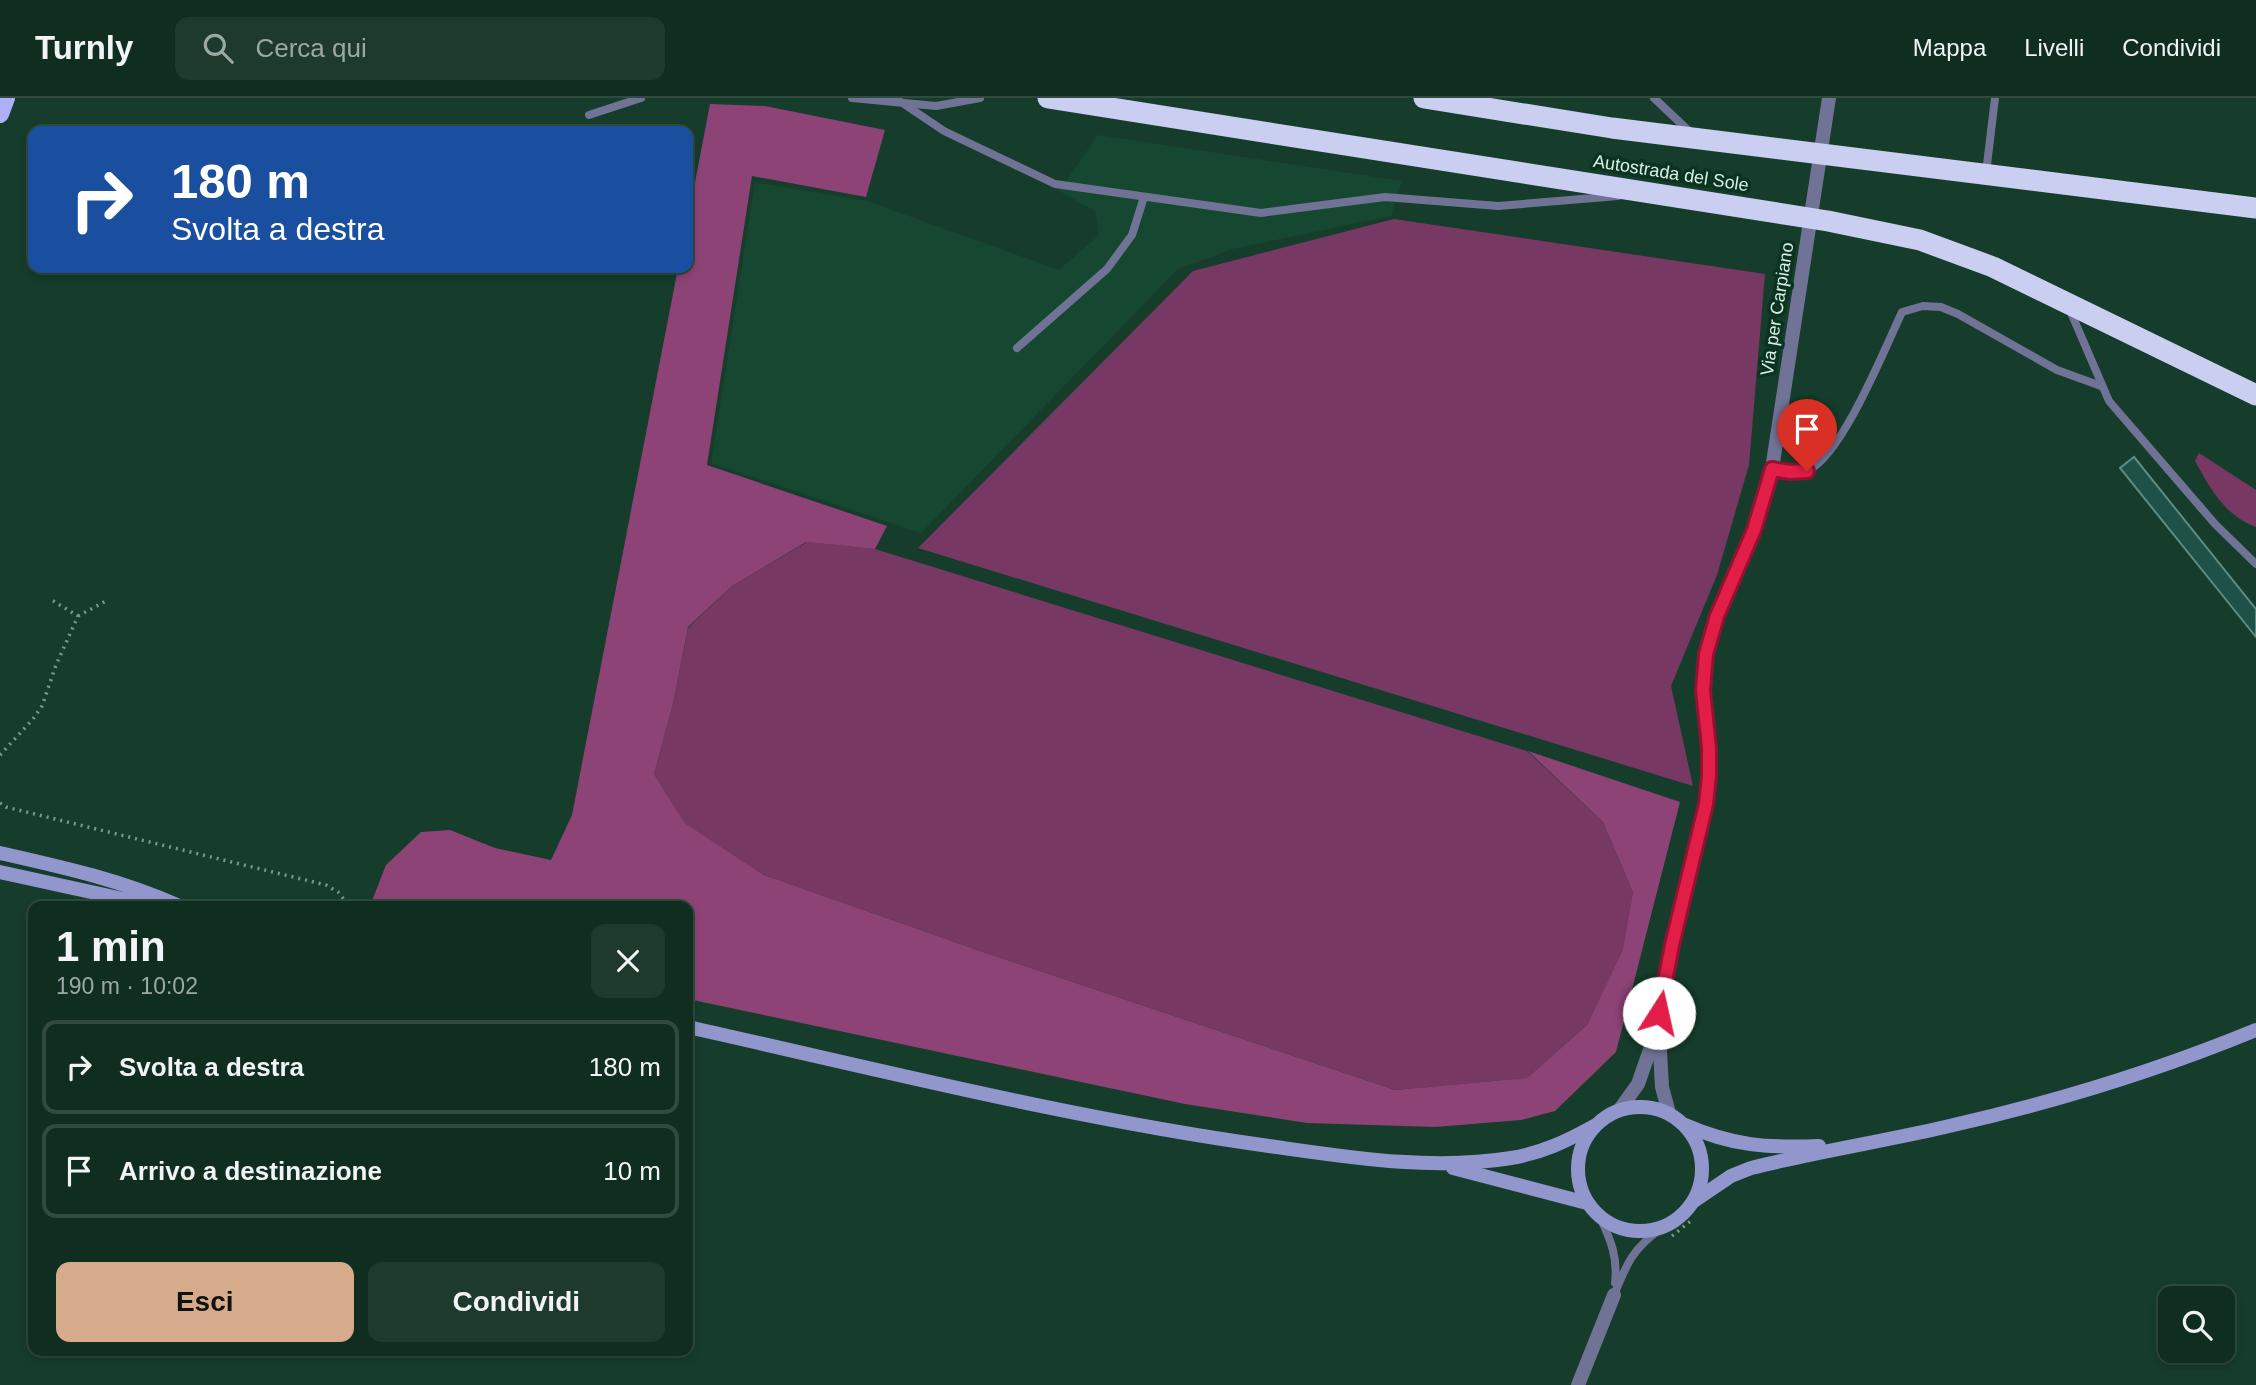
<!DOCTYPE html>
<html lang="it">
<meta charset="utf-8">
<style>
body{margin:0;font-family:Arial,sans-serif;background:#1e3a2d;color:#f1f3f6;height:100vh;display:flex;flex-direction:column;font-size:26px;white-space:nowrap}
*{box-sizing:border-box;margin:0}
p{font-size:23px;color:#9ca8a5}
.icon{flex:none;width:38px;height:38px;fill:none;stroke:currentColor;stroke-width:2;stroke-linecap:round;stroke-linejoin:round}
.map{position:relative;flex:1;overflow:hidden}
.sheet{position:absolute;left:28px;top:803px;width:665px;height:455px;display:flex;flex-direction:column;background:#102e20;border-radius:14px;box-shadow:0 4px 10px #0003,0 0 0 2px #304a3e}
.sheet>*{flex:none}
.top-card{position:absolute;left:28px;top:28px;width:665px;height:147px;border-radius:14px;box-shadow:0 4px 10px #0003,0 0 0 2px #304a3e;background:#1a4fa0;color:#fff;overflow:hidden}
.buttons{position:absolute;left:2158px;top:1188px;display:grid;gap:14px}
.buttons a{display:grid;place-items:center;width:77px;height:77px;border-radius:14px;background:#102e20;box-shadow:0 4px 10px #0003,0 0 0 2px #304a3e;font-size:35px}
.pin{position:absolute;display:grid;place-items:center;width:60px;height:60px;color:#fff;margin:-72px -30px;border-radius:50% 50% 50% 0;rotate:-45deg;box-shadow:0 0 7px #0007}
.pin .icon{rotate:45deg}
.me{position:absolute;width:77px;margin:-38px;rotate:10deg;stroke-linejoin:round;filter:drop-shadow(0 0 5px #0008)}
.turn{display:flex;align-items:center;gap:24px;height:147px;padding:0 28px;font-size:32px}
.turn .icon{width:91px;height:91px;stroke-width:2.5}
.turn b{display:block;font-size:49px;line-height:60px}
.round{display:grid;place-items:center;flex:none;width:74px;height:74px;border-radius:14px;background:#1e3a2d}
.summary{display:flex;align-items:center;justify-content:space-between;height:119px;padding:0 28px}
h1{font-size:42px;font-weight:700;line-height:52px}
.primary-button{display:flex;gap:14px;margin-top:auto;padding:14px 28px}
.primary-button a{flex:1;height:80px;border-radius:14px;background:#d6ab8b;color:#111;font-size:28px;font-weight:700;line-height:80px;text-align:center}
.primary-button a+a{background:#1e3a2d;color:#f1f3f6}
ul{padding:0;list-style:none}
li{display:flex;align-items:center;gap:21px;height:94px;margin:0 14px 10px;padding:0 14px;border:4px solid #304a3e;border-radius:14px}
li div{flex:1}
li b{display:block;font-size:26px}
li em{font-style:normal}
header{display:flex;align-items:center;gap:42px;box-sizing:border-box;height:98px;padding:0 35px;background:#102e20;border-bottom:2px solid #304a3e}
header strong{font-size:33px}
nav{display:flex;gap:38px;margin-inline-start:auto;font-size:24px}
.search{width:490px;height:63px;background:#1e3a2d;display:flex;align-items:center;gap:18px;box-sizing:border-box;padding:0 24px;border-radius:14px;color:#9ca8a5;font-size:26px}
.map>svg:first-child{display:block}
.built{fill:#164730}
.green{fill:#773863}
.forest{fill:#8d4376}
.building{fill:#1f5148;stroke:#5b8c83;stroke-width:2}
.lines{fill:none;stroke-linecap:round;stroke-linejoin:round}
.path{stroke:#7c9a8a;stroke-width:3.5;stroke-dasharray:2 5;stroke-linecap:butt}
.service{stroke:#707396;stroke-width:8}
.minor{stroke:#707396;stroke-width:14}
.secondary{stroke:#9196cd;stroke-width:14}
.primary{stroke:#abb0f7;stroke-width:18}
.motorway{stroke:#cacef0;stroke-width:21}
.route-casing{stroke:#92132f;stroke-width:18}
.route{stroke:#e11d48;stroke-width:12}
.labels{text-anchor:middle;stroke-width:7;stroke-linejoin:round;paint-order:stroke}
.street-label{font-size:18px;fill:#d9efe2;stroke:#0a3321}
</style>
<header>
<strong>Turnly</strong>
<div class="search"><svg class="icon" aria-label="search" viewBox="0 0 24 24"><circle cx="10" cy="10" r="6"/><path d="M15 15l6 6"/></svg>Cerca qui</div>
<nav><a>Mappa</a><a>Livelli</a><a>Condividi</a></nav>
</header>
<div class="map">
<svg width="2256" height="1287" viewBox="0 0 2256 1287">
<rect width="100%" height="100%" fill="#163d2b"/>
<path class="built" d="M1098,37L1402,83L1391,118L1233,151L1178,171L921,435L711,365L755,84L867,103L1059,172L1099,137L1095,113L1059,93Z"/>
<g class="green">
<path d="M1394,121L1765,176L1749,367L1717,477L1671,588L1693,688L918,450L1193,173Z"/>
<path d="M2199,355L2256,392V429C2225,418 2210,390 2195,363Z"/>
<path d="M807,444L875,451L1527,653L1603,724L1633,794L1624,852L1587,927L1527,980L1395,992L986,855L764,777L685,725L654,676L673,606L688,530L732,488Z"/>
</g>
<path class="forest" d="M710,6L765,8L885,32L866,99L752,78L707,367L887,428L875,451L806,444L732,488L688,529L673,606L654,676L685,725L764,777L986,855L1395,992L1527,980L1587,927L1623,852L1633,794L1603,724L1528,653L1680,704L1616,954L1555,1013L1521,1022L1435,1029L1307,1025L1185,1006L688,901V808H370L386,767L421,734L450,732L495,750L551,762L572,717L678,170H688V121Z"/>
<path class="building" d="M2134,359L2256,511V539L2120,370Z"/>
<g class="lines">
<g class="path">
<path d="M78,518L106,503"/>
<path d="M0,657L33,621L42,608L56,567L78,518L50,501"/>
<path d="M0,705L6,709L326,787L338,794L349,808"/>
<path d="M1672,1138L1693,1121"/>
</g>
<g class="service">
<path d="M852,0L936,8L980,0"/>
<path d="M895,0L944,33L1055,86L1261,115L1385,99L1498,108L1618,98"/>
<path d="M1654,0L1690,34"/>
<path d="M589,17L641,0"/>
<path d="M1986,75L1995,0"/>
<path d="M2069,210L2109,303L2215,426L2256,466"/>
<path d="M1017,250L1107,171L1132,137L1144,99"/>
<path d="M1772,371C1784,373 1798,377 1809,372C1843,355 1885,250 1902,214L1923,208L1941,209L1958,216L2057,272L2101,288"/>
<path d="M1601,1121C1611,1143 1618,1160 1615,1185"/>
<path d="M1614,1197C1627,1165 1633,1150 1662,1130"/>
</g>
<g class="minor">
<path d="M1659,937L1662,989L1669,1015"/>
<path d="M1620,1011L1638,986L1653,943L1672,847L1705,706L1709,679V650L1703,592L1706,556L1717,518L1754,432L1772,371L1829,0"/>
<path d="M1578,1287L1614,1197"/>
</g>
<g class="secondary">
<path d="M0,755C62,769 121,782 179,808"/>
<path d="M0,774L155,808"/>
<path d="M688,929C881,972 1073,1021 1269,1048C1348,1059 1431,1073 1511,1060C1542,1055 1567,1043 1594,1028"/>
<circle cx="1640" cy="1071" r="62"/>
<path d="M1685,1027C1733,1048 1767,1050 1819,1048"/>
<path d="M1453,1070L1587,1105"/>
<path d="M1694,1103L1731,1078L1751,1070C1815,1054 1880,1044 1945,1029C2052,1005 2154,974 2256,932"/>
</g>
<path class="primary" d="M0,16L6,0"/>
<g class="motorway">
<path d="M1048,0L1828,123L1920,142L1993,169L2256,297"/>
<path d="M1424,0L1612,30L2256,110"/>
</g>
</g>
<g class="lines">
<g class="route-casing">
<path id="route" d="M1659,915L1672,847L1706,706L1709,679V650L1703,592L1706,556L1717,518L1754,432L1772,371L1790,374L1807,373"/>
</g>
<use href="#route" class="route"/>
</g>
<g class="labels">
<g class="street-label">
<text transform="translate(1671 75) rotate(9)" y="6">Autostrada del Sole</text>
<text transform="translate(1777 211) rotate(-81)" y="6">Via per Carpiano</text>
</g>
</g>
</svg>
<div class="buttons">
<a><svg class="icon" aria-label="search" viewBox="0 0 24 24"><circle cx="10" cy="10" r="6"/><path d="M15 15l6 6"/></svg></a>
</div>
<div class="pin" style="left:1807px;top:373px;background:#d93025"><svg class="icon" aria-label="arrive" viewBox="0 0 24 24"><path d="M6 21V4h12l-3 4 3 4H6"/></svg></div>
<svg class="me" style="left:1659px;top:915px" viewBox="-20 -20 40 40"><circle r="19" fill="#fff"/><path d="M0-13L10 11 0 6-10 11z" fill="#e11d48"/></svg>
<div class="top-card">
<div class="turn"><svg class="icon" aria-label="right" viewBox="0 0 24 24"><path d="M7 20v-9h11M14 6l5 5-5 5"/></svg><div><b>180 m</b>Svolta a destra</div></div>
</div>
<section class="sheet">
<div class="summary"><div><h1>1 min</h1><p>190 m · 10:02</p></div><a class="round"><svg class="icon" aria-label="close" viewBox="0 0 24 24"><path d="M6 6l12 12M18 6L6 18"/></svg></a></div>
<ul>
<li><svg class="icon" aria-label="right" viewBox="0 0 24 24"><path d="M7 20v-9h11M14 6l5 5-5 5"/></svg><div><b>Svolta a destra</b></div><em>180 m</em></li>
<li><svg class="icon" aria-label="arrive" viewBox="0 0 24 24"><path d="M6 21V4h12l-3 4 3 4H6"/></svg><div><b>Arrivo a destinazione</b></div><em>10 m</em></li>
</ul>
<div class="primary-button"><a>Esci</a><a>Condividi</a></div>
</section>
</div>
